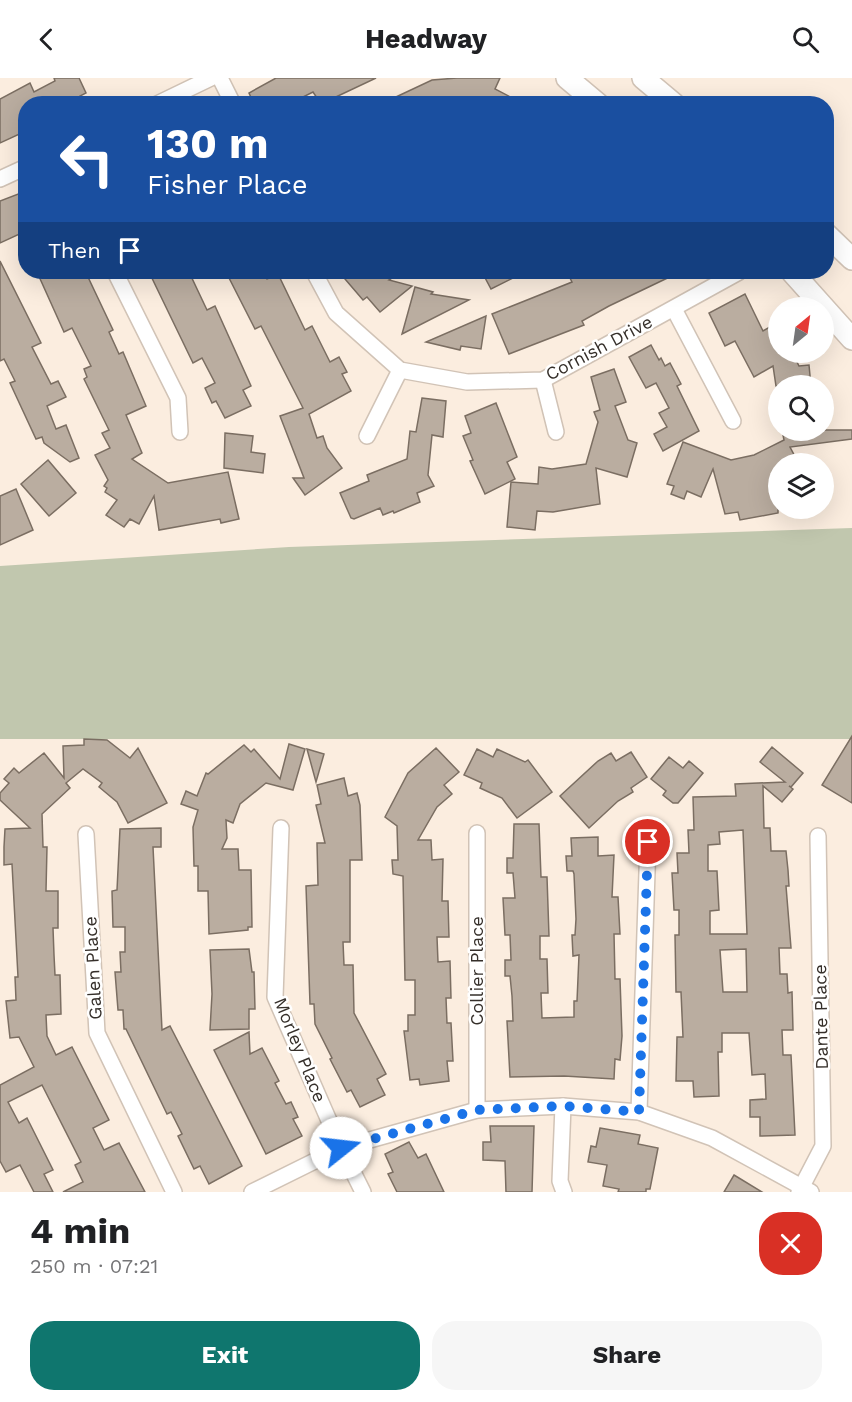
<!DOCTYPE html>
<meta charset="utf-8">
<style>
body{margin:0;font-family:"Work Sans",sans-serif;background:#f6f6f6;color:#202124;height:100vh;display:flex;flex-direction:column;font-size:22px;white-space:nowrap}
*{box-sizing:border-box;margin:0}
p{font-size:20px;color:#757577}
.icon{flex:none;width:33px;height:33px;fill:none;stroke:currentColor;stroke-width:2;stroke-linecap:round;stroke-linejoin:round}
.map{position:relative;height:1114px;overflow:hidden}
.details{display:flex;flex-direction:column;background:#fff;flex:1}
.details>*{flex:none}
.guide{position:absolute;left:18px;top:18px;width:816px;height:183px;border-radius:24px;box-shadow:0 6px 24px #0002;background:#1a4fa0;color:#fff;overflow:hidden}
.needle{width:39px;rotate:29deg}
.controls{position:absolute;left:768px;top:219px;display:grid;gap:12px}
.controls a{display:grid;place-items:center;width:66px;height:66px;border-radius:50%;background:#fff;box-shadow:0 6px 24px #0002;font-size:30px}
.pin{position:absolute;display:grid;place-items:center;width:51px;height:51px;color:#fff;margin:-26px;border:3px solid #fff;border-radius:50%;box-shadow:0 2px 6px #0007}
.me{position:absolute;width:66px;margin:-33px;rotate:74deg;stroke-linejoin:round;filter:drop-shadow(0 0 4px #0008)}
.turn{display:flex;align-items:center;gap:21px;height:126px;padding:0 30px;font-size:27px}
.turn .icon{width:78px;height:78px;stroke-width:2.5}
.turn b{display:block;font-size:42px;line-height:51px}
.then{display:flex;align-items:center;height:57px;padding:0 30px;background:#0003;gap:12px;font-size:22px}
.round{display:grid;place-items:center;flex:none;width:63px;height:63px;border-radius:24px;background:#f6f6f6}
.headline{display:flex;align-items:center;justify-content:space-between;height:102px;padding:0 30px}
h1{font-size:36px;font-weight:700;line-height:45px}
.cta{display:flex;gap:12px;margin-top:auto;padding:12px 30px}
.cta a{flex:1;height:69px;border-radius:24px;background:#0f766e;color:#fff;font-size:24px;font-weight:700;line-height:69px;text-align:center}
.cta a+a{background:#f6f6f6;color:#202124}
header{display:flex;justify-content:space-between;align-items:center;height:78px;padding:0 30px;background:#fff;font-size:27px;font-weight:700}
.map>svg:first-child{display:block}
.green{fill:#c1c7ae}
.building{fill:#baada0;stroke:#7b6e62;stroke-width:1.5;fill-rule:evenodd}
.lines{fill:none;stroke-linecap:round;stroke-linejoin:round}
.minor-casing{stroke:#d1c3b6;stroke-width:18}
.secondary-casing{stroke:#d1c3b6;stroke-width:24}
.minor{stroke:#fff;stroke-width:15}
.secondary{stroke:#fff;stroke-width:21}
.route{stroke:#1a73e8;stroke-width:10;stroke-dasharray:0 18}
.labels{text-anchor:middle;stroke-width:5;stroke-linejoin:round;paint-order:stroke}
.street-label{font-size:18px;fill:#352f2a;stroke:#fff}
</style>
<header><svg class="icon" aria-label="back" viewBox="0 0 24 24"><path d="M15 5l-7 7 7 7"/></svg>Headway<svg class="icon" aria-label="search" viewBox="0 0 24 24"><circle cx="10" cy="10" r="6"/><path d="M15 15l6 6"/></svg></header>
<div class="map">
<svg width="852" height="1114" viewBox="0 0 852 1114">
<rect width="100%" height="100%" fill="#fbeddf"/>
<path class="green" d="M852,450V661H0V488L289,469Z"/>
<g class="building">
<path d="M54,0H79L86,15L80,18L84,26H26V53L0,65V21L30,5L34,14L55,3Z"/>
<path d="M276,0H376L321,26L313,14L289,26H254L249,15Z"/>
<path d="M457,0H500L495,11L524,26H381L432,2Z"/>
<path d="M26,113V153L0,165V123Z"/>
<path d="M0,183L41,265L32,269L51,306L58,303L66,319L47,328L56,351L66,347L79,380L70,384L44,365L42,359L36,361L10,305L15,303L4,281L0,283Z"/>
<path d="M37,194H78L81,200L87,197L113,252L109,254L119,276L123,274L146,328L126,337L142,375L132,381L168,405L228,394L239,441L221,445L220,441L159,452L154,418L139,446L130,441L124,449L106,437L117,422L105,414L107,410L104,408L108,402L95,377L110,370L102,355L109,352L84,301L87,299L84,291L91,288L72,250L64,254Z"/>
<path d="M149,194H189L207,232L215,228L251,308L243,312L251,328L225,340L216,323L212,325L205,310L215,305L202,280L193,285Z"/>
<path d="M226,194H264L267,201L278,196L305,252L312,248L330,284L339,279L347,294L342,296L351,313L309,336L317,360L323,358L327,370L342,390L305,417L293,400H304L280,338L303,330L261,248L255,251Z"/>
<path d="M339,194H401L389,202L412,208L380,234L367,219L363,222Z"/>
<path d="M482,194H525L491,211Z"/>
<path d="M582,194H591L593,198L602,194H680L609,228L582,243L584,247L509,276L492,236L572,204L570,200Z"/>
<path d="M415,209L433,214L431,216L469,222L402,256Z"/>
<path d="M745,216L763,253L775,246L778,253V274H800L794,278L799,288L809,287L811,308H776L773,288L754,299L735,263L725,268L709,235Z"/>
<path d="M486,238L481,271L461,268L460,272L426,264Z"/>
<path d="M651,267L659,282L661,280L665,288L670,285L681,306L677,308L699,353L663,373L654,356L667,349L659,335L669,330L656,305L646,310L629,279Z"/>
<path d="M614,291L626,324L615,328L628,362L637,365L627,399L596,390L600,426L553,434L537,433L535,452L507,449L511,404L538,406L539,389L552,391L586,386L598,344L594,334L600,332L591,299Z"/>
<path d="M422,320L446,323L443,359L432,357L428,397L434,408L417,415L420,424L394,435L393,433L383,437L380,430L354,441L351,440L340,415L369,403L367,397L407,381L410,353L416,354Z"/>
<path d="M496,325L517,379L507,384L515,401L485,416L470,383L473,382L463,358L471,355L465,338Z"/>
<path d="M782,352H852V361L790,369L799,386H778V435L740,442L738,434L725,436L713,391L701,419L687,413L684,421L671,416L674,408L667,406L683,364L731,382L754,377L784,362Z"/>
<path d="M225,355L253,358L251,374L265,376L263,395L224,390Z"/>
<path d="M48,382L76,415L49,438L21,406Z"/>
<path d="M16,411L33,452L0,467V418Z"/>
<path d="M852,658V725L822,707Z"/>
<path d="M84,661L107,662L130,680L138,670L167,725L128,745L117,724L99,709L102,705L83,691L66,705L70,710L42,736L43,769H47L46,813H58V850H53L54,877L55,897H60L61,936L46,937L47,958L56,977L72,969L109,1042L93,1050L104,1072L119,1065L145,1114H63L83,1104L75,1087L81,1084L42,1007L8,1024L19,1045L27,1040L53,1092L44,1096L53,1114H34L20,1087L6,1094L0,1083V1007L34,989L19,959L10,960L6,923L16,922L15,899H18L12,786L4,787V769L5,751L30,750L0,722V715L9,705L4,701L14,690L19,695L44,675L64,700L63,668L84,667Z"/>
<path d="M289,666L305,671L293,712L266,705L240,726L233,745L226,742L227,760L222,771H238L239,792H251L252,849H248V852L209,856L208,813H198V788H194L193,749L198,732L181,726L186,713L197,718L206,695L208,696L244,667L251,674L254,671L280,701Z"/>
<path d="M772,669L803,695L791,709L789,708L793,711L782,724L763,708L764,750H770L771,773H786L788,792L789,808H786L791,870H779L780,896H787L788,915L792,914L793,952H782L783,977H791L795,1057L760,1058V1039H750V1022L766,1021L765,996L752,997L749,955H722V974H718L719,1018L694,1019L693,1003H676L677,959H683L681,914H676L675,857H679V832H674L672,795H678L677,775H689L688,752H694L693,719L736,718L735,706L785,704L760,684ZM743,752L747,856H710V833L719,832L717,793H708V767L720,766L719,754ZM746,871L747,914H723L720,872Z"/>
<path d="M436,670L459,694L444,707L452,716L437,729L418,762H431L432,782L443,781L442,823H448L449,859H437L438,884L450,883L451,920H446L447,945H451L453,983H447L449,1003L420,1007L419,1001L410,1002L404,953H408V937H415V902H405L403,798L393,796L392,782H398L397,748L385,739L408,695Z"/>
<path d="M307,671L324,676L316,704Z"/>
<path d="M477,671L493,679L497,671L525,684L528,682L552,714L517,740L502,720L480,710L482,705L464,697Z"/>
<path d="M631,674L647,699L631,710L633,714L618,723L589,750L560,718L598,683L611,675L616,683Z"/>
<path d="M669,679L683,690L689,683L703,695L678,725H673L663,717L666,713L651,701Z"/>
<path d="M344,700L348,718L357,715L360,727L362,782H350V864H343L344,887H353L354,935L386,996L377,1001L385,1017L360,1029L351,1012L347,1014L330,981L332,980L315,946L314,926H310L306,808L318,807L317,765H325L316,727L321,726L317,707Z"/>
<path d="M514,746H539L541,799H547L549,858H540V881H547L548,915H541L542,940L574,939V923H577L579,877L573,878L572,857H575L576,841L574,796L573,793H567L566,778H572L571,760L598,759V778L614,777L612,819H618L620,856H614L615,901H620L622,958L620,982L615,981L614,1001L564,998L510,999L507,943H513L512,918L510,898H505V882H511L510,857H505L503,820H515L513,795H507V780H513Z"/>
<path d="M161,750V769H153L162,952L170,948L242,1088L209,1106L200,1088L194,1091L178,1058L182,1056L171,1034L167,1036L126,951H124L123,932H118L115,894H121L120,874H125V849H113L112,813L117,812L120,751Z"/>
<path d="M249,871L252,894H254L255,931H249V951L210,952L212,916L210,872Z"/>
<path d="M249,954L250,976L262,970L279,1003L275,1005L286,1026L291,1024L298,1039L293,1041L302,1058L266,1076L214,972Z"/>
<path d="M490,1048H534L532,1114H506L505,1083L483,1082V1064H491Z"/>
<path d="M600,1050L640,1057L638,1066L658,1070L650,1111H646V1114H618L619,1111L603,1108L607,1087L588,1084L591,1068L596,1069Z"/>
<path d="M409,1064L418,1080L426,1076L444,1114H397L388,1096L393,1094L385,1076Z"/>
<path d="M734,1097L762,1114H724Z"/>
</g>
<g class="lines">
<g class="minor-casing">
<g id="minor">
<path d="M220,0L233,26"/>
<path d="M157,26L211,0"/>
<path d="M0,101L26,89"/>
<path d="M115,194L178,320L180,354"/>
<path d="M314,194L336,235L400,292L467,304L543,302L739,194"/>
<path d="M674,231L733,343"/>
<path d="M543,302L556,354"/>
<path d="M367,358L400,292"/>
<path d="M281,750L275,919L341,1070L363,1114"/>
<path d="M86,756L97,955L174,1114"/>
<path d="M563,1028L560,1103L564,1114"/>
<path d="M477,1032V755"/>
<path d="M639,1034L648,764"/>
<path d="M252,1114L341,1070L477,1032L563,1028L639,1034L712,1060L811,1114"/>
<path d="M799,1114L823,1068L818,758"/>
</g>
</g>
<g class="secondary-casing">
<g id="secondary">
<path d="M567,0L598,26"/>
<path d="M643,0L674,26"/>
<path d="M826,156L852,181"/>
<path d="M792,194L852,261"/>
</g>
</g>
<use href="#minor" class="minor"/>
<use href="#secondary" class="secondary"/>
</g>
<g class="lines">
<path class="route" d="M341,1070L477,1032L563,1028L639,1034L648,764"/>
</g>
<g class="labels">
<g class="street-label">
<text transform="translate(599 270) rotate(-28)" y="6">Cornish Drive</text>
<text transform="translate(93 890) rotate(-93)" y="6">Galen Place</text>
<text transform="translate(477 893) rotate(-90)" y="6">Collier Place</text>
<text transform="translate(821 939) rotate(-91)" y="6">Dante Place</text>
<text transform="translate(300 972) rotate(68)" y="6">Morley Place</text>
</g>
</g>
</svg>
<div class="controls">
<a><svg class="needle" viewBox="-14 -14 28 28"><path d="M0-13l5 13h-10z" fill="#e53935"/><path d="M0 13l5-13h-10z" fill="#757577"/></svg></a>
<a><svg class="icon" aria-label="search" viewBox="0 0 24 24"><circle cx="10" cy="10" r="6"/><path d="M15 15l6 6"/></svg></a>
<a><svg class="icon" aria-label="layers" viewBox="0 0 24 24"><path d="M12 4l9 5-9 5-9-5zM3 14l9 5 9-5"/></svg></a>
</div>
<div class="pin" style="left:648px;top:764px;background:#d93025"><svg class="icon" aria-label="arrive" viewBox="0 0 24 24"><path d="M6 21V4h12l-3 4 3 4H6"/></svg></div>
<svg class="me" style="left:341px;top:1070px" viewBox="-20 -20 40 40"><circle r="19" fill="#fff"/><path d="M0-13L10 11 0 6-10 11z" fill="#1a73e8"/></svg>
<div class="guide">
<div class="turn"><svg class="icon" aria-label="left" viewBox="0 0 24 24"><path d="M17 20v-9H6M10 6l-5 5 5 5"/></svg><div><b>130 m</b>Fisher Place</div></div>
<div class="then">Then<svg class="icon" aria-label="arrive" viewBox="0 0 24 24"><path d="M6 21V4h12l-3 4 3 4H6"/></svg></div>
</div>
</div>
<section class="details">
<div class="headline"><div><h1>4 min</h1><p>250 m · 07:21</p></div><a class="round" style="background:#d93025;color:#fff"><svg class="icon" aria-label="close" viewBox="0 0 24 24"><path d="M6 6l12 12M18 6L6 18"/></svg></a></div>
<div class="cta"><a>Exit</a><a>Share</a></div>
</section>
